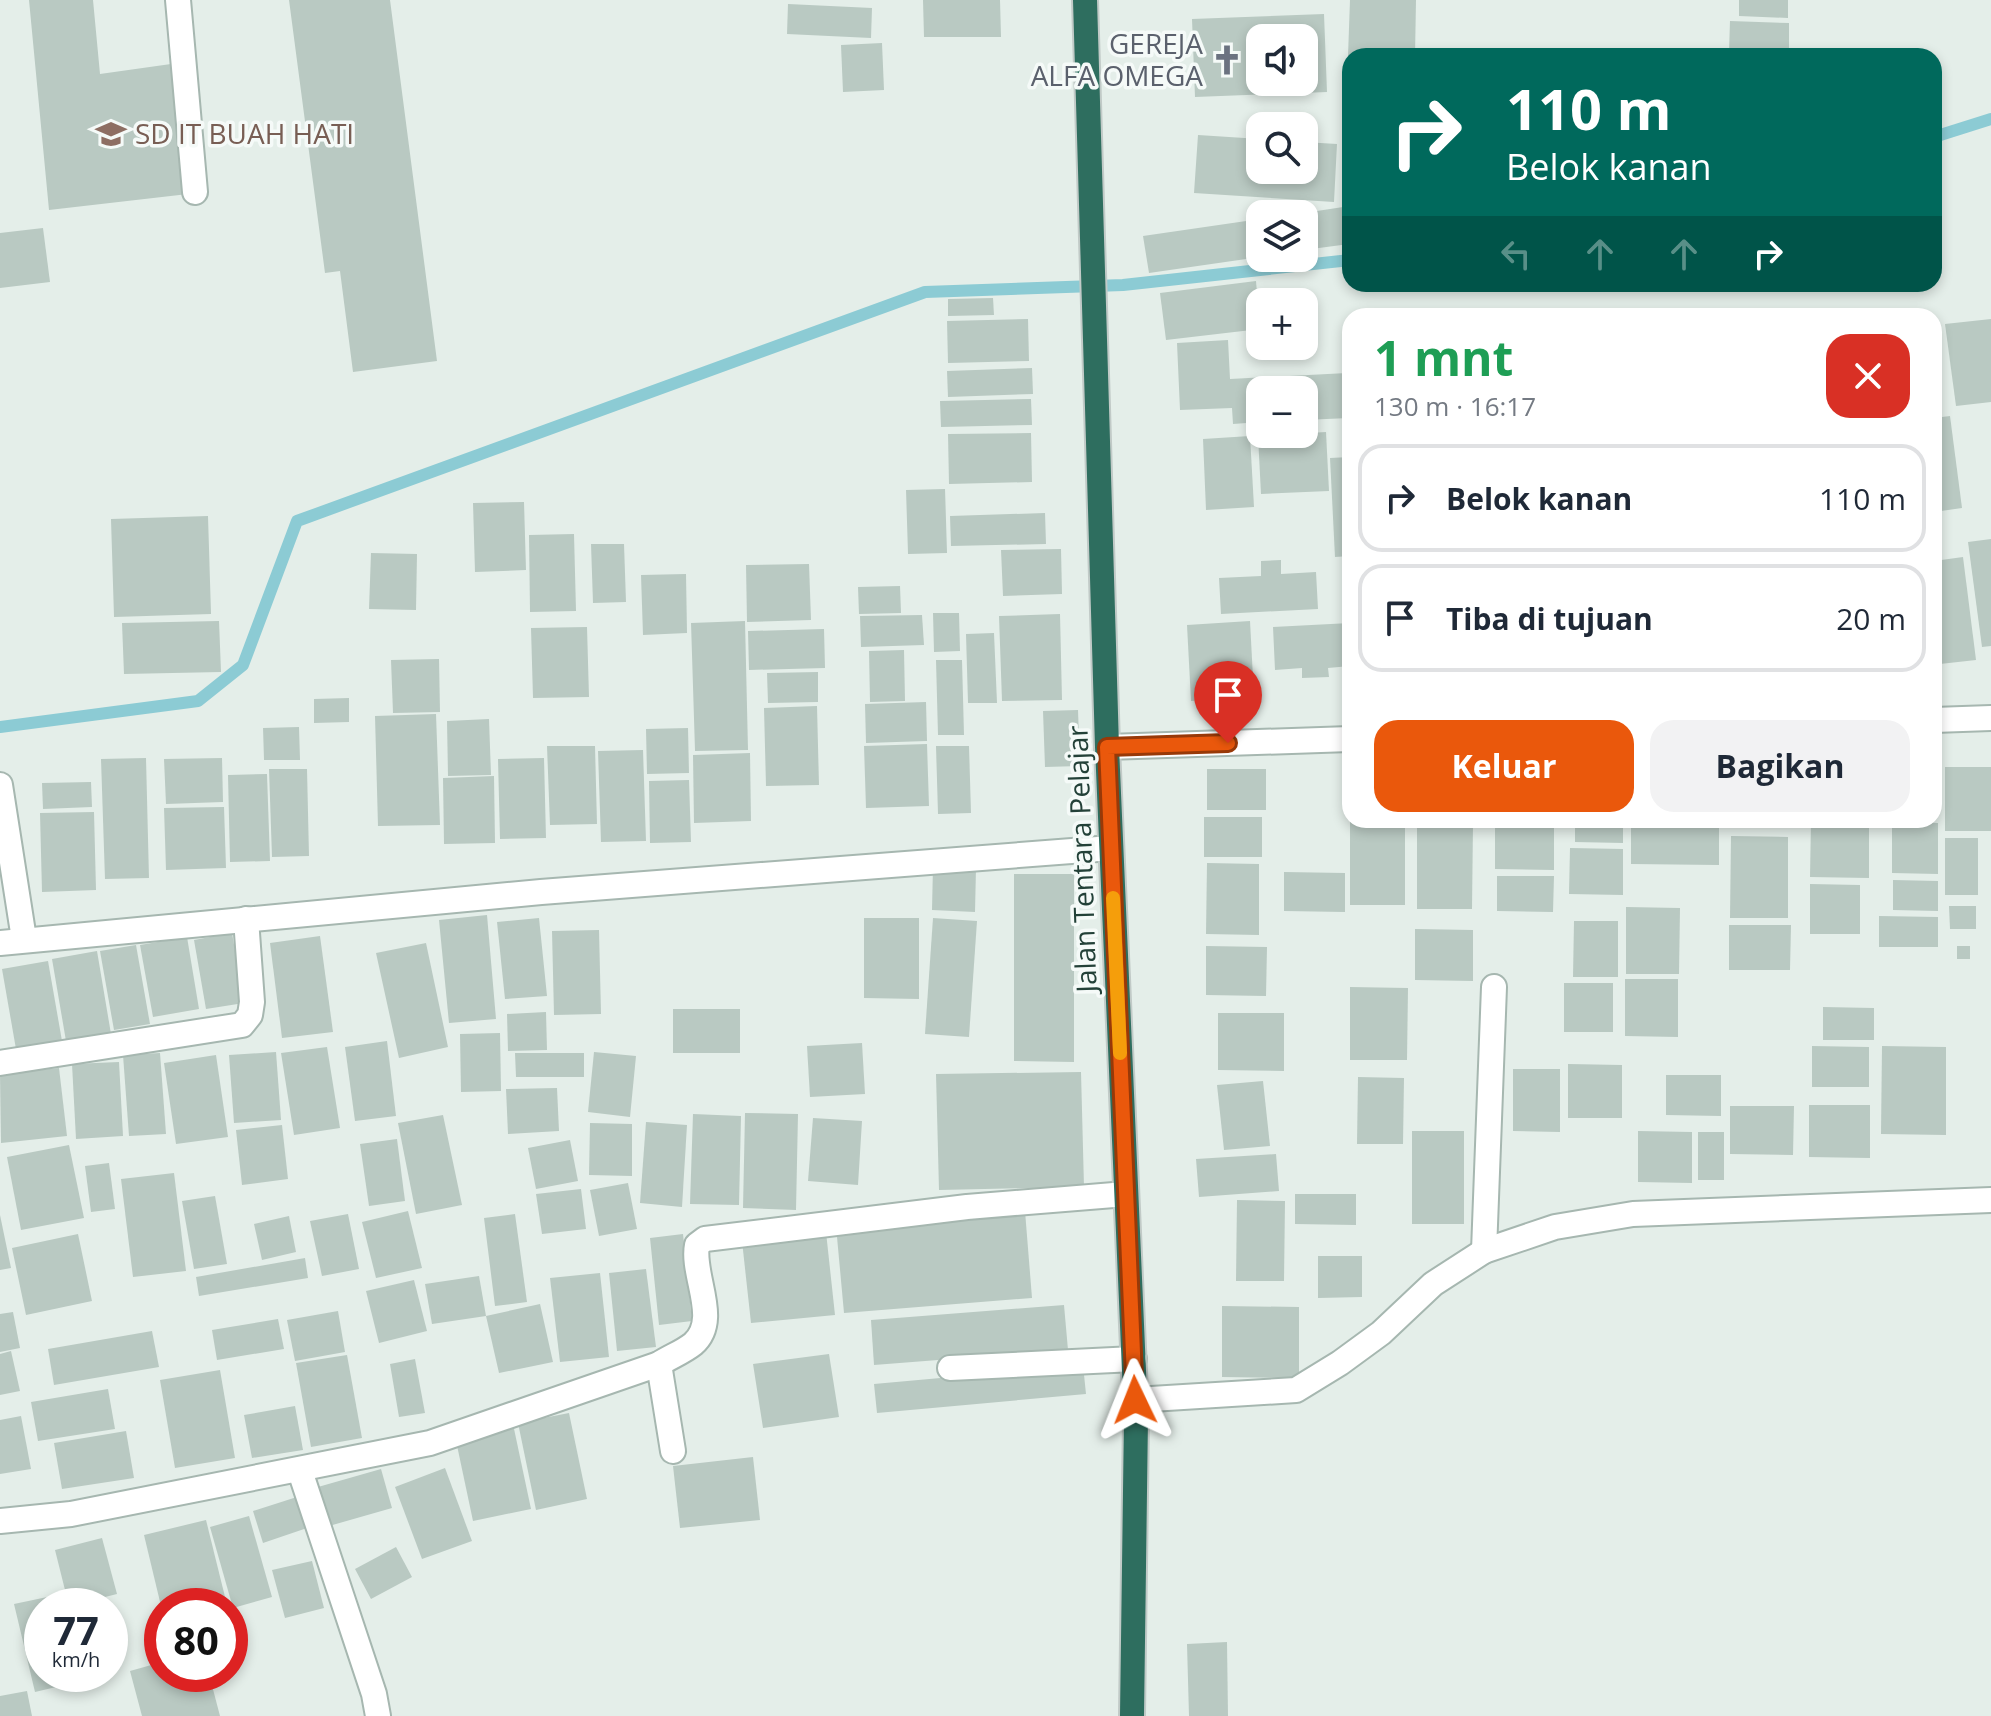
<!DOCTYPE html>
<html lang="id">
<meta charset="utf-8">
<style>
body{margin:0;font-family:"Open Sans",sans-serif;background:#f2f2f3;color:#1f2937;height:100vh;display:flex;flex-direction:column;font-size:30px;white-space:nowrap}
*{box-sizing:border-box;margin:0}
p{font-size:26px;color:#747a83}
.icon{flex:none;width:44px;height:44px;fill:none;stroke:currentColor;stroke-width:2;stroke-linecap:round;stroke-linejoin:round}
.map{position:relative;flex:1;overflow:hidden}
.side{position:absolute;left:1342px;top:308px;width:600px;height:520px;display:flex;flex-direction:column;background:#fff;border-radius:24px;box-shadow:0 4px 12px #0003}
.side>*{flex:none}
.guide{position:absolute;left:1342px;top:48px;width:600px;height:244px;border-radius:24px;box-shadow:0 4px 12px #0003;background:#00695c;color:#fff;overflow:hidden}
.buttons{position:absolute;left:1246px;top:24px;display:grid;gap:16px}
.buttons a{display:grid;place-items:center;width:72px;height:72px;border-radius:16px;background:#fff;box-shadow:0 4px 12px #0003;font-size:40px}
.speed{position:absolute;left:24px;top:1588px;display:flex;gap:16px;font-size:40px;font-weight:700;text-align:center}
.speed>*{display:grid;place-content:center;width:104px;height:104px;border-radius:50%;background:#fff;box-shadow:0 4px 12px #0003;line-height:1}
.speed small{font-size:20px;font-weight:400}
.speed .limit{border:12px solid #d22;background:#fff;color:#111}
.pin{position:absolute;display:grid;place-items:center;width:68px;height:68px;color:#fff;margin:-82px -34px;border-radius:50% 50% 50% 0;rotate:-45deg;box-shadow:0 0 8px #0007}
.pin .icon{rotate:45deg}
.me{position:absolute;width:88px;margin:-44px;rotate:358deg;stroke-linejoin:round;filter:drop-shadow(0 0 6px #0008)}
.turn{display:flex;align-items:center;gap:28px;height:168px;padding:0 32px;font-size:36px}
.turn .icon{width:104px;height:104px;stroke-width:2.5}
.turn b{display:block;font-size:56px;line-height:68px}
.lanes{display:flex;align-items:center;height:76px;padding:0 32px;background:#0003;justify-content:center;gap:40px;direction:ltr}
.lanes .off{opacity:.35}
.round{display:grid;place-items:center;flex:none;width:84px;height:84px;border-radius:24px;background:#f2f2f3}
.overview{display:flex;align-items:center;justify-content:space-between;height:136px;padding:0 32px}
h1{font-size:48px;font-weight:700;line-height:60px;color:#1e9e55}
.primary-button{display:flex;gap:16px;margin-top:auto;padding:16px 32px}
.primary-button a{flex:1;height:92px;border-radius:24px;background:#ea580c;color:#fff;font-size:32px;font-weight:700;line-height:92px;text-align:center}
.primary-button a+a{background:#f2f2f3;color:#1f2937}
ul{padding:0;list-style:none}
li{display:flex;align-items:center;gap:24px;height:108px;margin:0 16px 12px;padding:0 16px;border:4px solid #e0e1e3;border-radius:24px}
li div{flex:1}
li b{display:block;font-size:30px}
li em{font-style:normal}
.map>svg:first-child{display:block}
.lines{fill:none;stroke-linecap:round;stroke-linejoin:round}
.stream{stroke:#8ccbd4;stroke-width:12}
.building{fill:#b9c9c2;fill-rule:evenodd}
.minor-casing{stroke:#a6b7b0;stroke-width:28}
.highway-casing{stroke:#c1cac7;stroke-width:28}
.minor{stroke:#fff;stroke-width:24}
.highway{stroke:#2e6e5f;stroke-width:24}
.route-casing{stroke:#983908;stroke-width:20}
.route{stroke:#ea580c;stroke-width:14}
.slow{stroke:#f59e0b;stroke-width:14}
.labels{text-anchor:middle;stroke-width:7;stroke-linejoin:round;paint-order:stroke}
.worship-label{font-size:28px;fill:#5b616d;stroke:#f5faf8;text-anchor:end}
.education-label{font-size:28px;fill:#785e54;stroke:#f5faf8;text-anchor:start}
.street-label{font-size:28px;fill:#234138;stroke:#f5faf8}
</style>
<div class="map">
<svg width="1991" height="1716" viewBox="0 0 1991 1716">
<rect width="100%" height="100%" fill="#e4eee9"/>
<g class="lines">
<g class="stream">
<path d="M1934,137L1991,119"/>
<path d="M0,727L198,701L243,665L297,521L925,292L1123,285L1350,260"/>
</g>
</g>
<g class="building">
<path d="M29,0H93L100,74L171,64L188,194L49,210Z"/>
<path d="M289,0H390L437,361L353,372L340,271L325,273Z"/>
<path d="M923,0H1000L1001,37H924Z"/>
<path d="M1350,0H1416L1415,56H1348Z"/>
<path d="M1739,0H1788V18L1739,16Z"/>
<path d="M788,4L872,8L871,38L787,34Z"/>
<path d="M1324,14L1327,92L1195,97L1192,19ZM1260,38H1304V82H1260Z"/>
<path d="M1730,21L1789,23V53L1729,52Z"/>
<path d="M882,43L884,90L843,92L841,45Z"/>
<path d="M1198,135L1260,139V170H1304V142L1337,144L1334,202L1194,193Z"/>
<path d="M1343,207L1349,244L1304,250V213Z"/>
<path d="M1260,219V257L1149,273L1143,236Z"/>
<path d="M43,228L50,282L0,288V233Z"/>
<path d="M1256,281L1260,329L1166,340L1160,293Z"/>
<path d="M993,298L994,315L948,316V299Z"/>
<path d="M1028,319L1029,361L948,363L947,321Z"/>
<path d="M1991,319V402L1956,406L1945,324Z"/>
<path d="M1228,340L1230,379L1347,373L1349,418L1304,420V390H1260V422L1233,424L1232,408L1180,410L1177,343Z"/>
<path d="M1032,368L1033,394L948,397L947,371Z"/>
<path d="M1031,399L1032,425L941,427L940,401Z"/>
<path d="M1950,416L1962,508L1934,512V418Z"/>
<path d="M1326,432L1329,491L1261,494L1258,436Z"/>
<path d="M1031,433L1032,482L949,484L948,434Z"/>
<path d="M1250,436L1254,507L1206,510L1203,439Z"/>
<path d="M1350,457V556L1335,557L1330,458Z"/>
<path d="M945,489L947,553L908,554L906,490Z"/>
<path d="M524,502L526,570L475,572L473,503Z"/>
<path d="M1045,513L1046,544L951,546L950,516Z"/>
<path d="M208,516L211,614L114,617L111,519Z"/>
<path d="M574,534L576,611L530,612L529,535Z"/>
<path d="M1991,539V646L1982,647L1968,542Z"/>
<path d="M591,544H624L626,602L593,603Z"/>
<path d="M1061,549L1062,594L1003,596L1001,550Z"/>
<path d="M371,553L417,554L416,610L369,609Z"/>
<path d="M1963,557L1976,660L1940,664L1934,618V561Z"/>
<path d="M1281,560V574L1316,572L1318,609L1221,614L1219,578L1261,576V561Z"/>
<path d="M809,564L811,620L747,622L746,565Z"/>
<path d="M686,574L687,633L643,635L641,575Z"/>
<path d="M900,586L901,613L859,614L858,587Z"/>
<path d="M933,613H959L960,651L934,652Z"/>
<path d="M1060,614L1062,700L1002,701L999,616Z"/>
<path d="M922,615L924,645L861,647L860,616Z"/>
<path d="M219,621L221,672L124,674L122,623Z"/>
<path d="M745,621L748,750L695,751L691,623Z"/>
<path d="M1250,621L1254,697L1191,701L1187,625Z"/>
<path d="M1350,623V666L1328,668L1329,677L1302,678V668L1275,670L1273,627Z"/>
<path d="M587,627L589,697L533,698L531,628Z"/>
<path d="M824,629L825,668L749,670L748,631Z"/>
<path d="M994,633L997,703H968L966,634Z"/>
<path d="M904,650L905,701L870,702L869,651Z"/>
<path d="M439,659L440,712L393,713L391,660Z"/>
<path d="M936,660H962L964,735H938Z"/>
<path d="M818,672V702L768,703L767,673Z"/>
<path d="M349,698V722L314,723V699Z"/>
<path d="M926,702L927,741L866,743L865,704Z"/>
<path d="M817,706L819,785L766,786L764,708Z"/>
<path d="M1078,710L1080,766L1045,767L1043,711Z"/>
<path d="M436,714L440,825L378,826L375,716Z"/>
<path d="M489,719L491,775L448,776L447,721Z"/>
<path d="M299,727L300,760H264L263,728Z"/>
<path d="M688,728L689,773L647,774L646,729Z"/>
<path d="M927,744L929,806L866,808L864,746Z"/>
<path d="M547,746H595L597,824L550,825Z"/>
<path d="M936,746H969L971,813L938,814Z"/>
<path d="M643,750L646,841L601,842L598,751Z"/>
<path d="M750,753L751,821L694,823L693,755Z"/>
<path d="M146,758L149,878L105,879L101,759Z"/>
<path d="M222,758L223,802L166,804L164,759Z"/>
<path d="M544,758L546,838L500,839L498,759Z"/>
<rect x="1945" y="767" width="46" height="64"/>
<path d="M269,769H307L309,856L272,857Z"/>
<rect x="1207" y="769" width="59" height="41"/>
<path d="M267,774L270,861L230,862L228,775Z"/>
<path d="M494,776L495,843L444,844L443,778Z"/>
<path d="M689,780L691,842L650,843L649,781Z"/>
<path d="M91,782L92,807L43,809L42,783Z"/>
<path d="M224,807L226,868L166,870L164,808Z"/>
<path d="M94,812L96,890L42,892L40,813Z"/>
<rect x="1204" y="817" width="58" height="40"/>
<rect x="1350" y="820" width="55" height="85"/>
<path d="M1575,820H1623V843L1575,842Z"/>
<path d="M1631,820H1719V865L1631,864Z"/>
<path d="M1811,820H1869V878L1810,877Z"/>
<path d="M1417,822L1473,823L1472,909H1417Z"/>
<path d="M1892,822L1938,823V874L1892,873Z"/>
<path d="M1495,826H1554V870L1495,869Z"/>
<path d="M1731,836L1788,837V918H1730Z"/>
<rect x="1945" y="838" width="33" height="57"/>
<path d="M1570,848L1623,849V895L1569,894Z"/>
<path d="M1207,863L1259,864V935L1206,934Z"/>
<path d="M933,866L976,868L975,912L932,910Z"/>
<path d="M1284,872L1345,873V912L1284,911Z"/>
<path d="M1014,874H1074V1062L1014,1061Z"/>
<path d="M1497,876H1554L1553,912L1497,911Z"/>
<path d="M1893,880L1938,881V911L1893,910Z"/>
<path d="M1810,884L1860,885V934H1810Z"/>
<path d="M1949,906H1976V929H1950Z"/>
<path d="M1626,907L1680,908L1679,974H1626Z"/>
<path d="M487,915L496,1019L449,1023L439,920Z"/>
<path d="M1879,916L1938,917V947H1879Z"/>
<path d="M539,918L547,996L505,999L497,922Z"/>
<path d="M864,918H919V999L864,998Z"/>
<path d="M933,918L977,921L969,1037L925,1034Z"/>
<path d="M1574,921H1618V977H1573Z"/>
<path d="M1729,925H1791L1790,970H1729Z"/>
<path d="M1415,929L1473,930V981L1415,980Z"/>
<path d="M599,930L601,1014L554,1015L552,931Z"/>
<path d="M232,933L244,1003L206,1009L194,940Z"/>
<path d="M320,936L333,1032L282,1038L270,943Z"/>
<path d="M187,937L199,1009L153,1017L140,945Z"/>
<path d="M426,943L448,1047L399,1058L376,953Z"/>
<path d="M136,945L150,1024L114,1030L100,951Z"/>
<path d="M1206,946L1267,947L1266,996L1206,995Z"/>
<rect x="1957" y="946" width="13" height="13"/>
<path d="M97,951L111,1034L66,1041L52,959Z"/>
<path d="M48,961L62,1041L16,1049L2,969Z"/>
<path d="M1625,979H1678V1037L1625,1036Z"/>
<rect x="1564" y="983" width="49" height="49"/>
<path d="M1350,987L1408,988L1407,1060H1350Z"/>
<path d="M1823,1007L1874,1008V1040H1823Z"/>
<rect x="673" y="1009" width="67" height="44"/>
<path d="M546,1012L547,1050L508,1051L507,1014Z"/>
<path d="M1218,1013H1284V1071L1218,1070Z"/>
<path d="M500,1033L501,1091L461,1092L460,1034Z"/>
<path d="M387,1041L396,1116L355,1121L345,1047Z"/>
<path d="M862,1043L865,1094L810,1097L807,1046Z"/>
<path d="M1812,1046L1869,1047V1087H1812Z"/>
<path d="M1882,1046L1946,1047V1135L1881,1134Z"/>
<path d="M327,1047L340,1128L294,1135L281,1053Z"/>
<path d="M276,1052L281,1120L234,1123L229,1055Z"/>
<path d="M594,1052L636,1056L630,1117L588,1112Z"/>
<path d="M160,1053L166,1134L129,1136L123,1055Z"/>
<path d="M515,1053H584V1077H516Z"/>
<path d="M216,1055L228,1137L176,1144L164,1063Z"/>
<path d="M119,1062L123,1136L76,1139L72,1064Z"/>
<path d="M1568,1064L1622,1065V1118H1568Z"/>
<path d="M59,1068L67,1136L1,1143L0,1074Z"/>
<path d="M1513,1069H1560V1132L1513,1131Z"/>
<path d="M1081,1072L1084,1187L939,1190L936,1074Z"/>
<path d="M1666,1075H1721V1116L1666,1115Z"/>
<path d="M1358,1077L1404,1078L1403,1144H1357Z"/>
<path d="M1263,1081L1270,1146L1224,1150L1217,1085Z"/>
<path d="M557,1088L559,1131L508,1134L506,1089Z"/>
<path d="M1809,1105H1870V1158L1809,1157Z"/>
<path d="M1730,1106H1794L1793,1155L1730,1154Z"/>
<path d="M745,1113L798,1114L796,1210L743,1208Z"/>
<path d="M693,1114L741,1116L739,1205L690,1204Z"/>
<path d="M443,1115L462,1205L416,1214L398,1123Z"/>
<path d="M813,1118L862,1121L858,1185L808,1181Z"/>
<path d="M646,1122L687,1125L682,1207L640,1203Z"/>
<path d="M590,1123L632,1124V1176L589,1175Z"/>
<path d="M282,1125L288,1179L242,1185L236,1130Z"/>
<rect x="1412" y="1131" width="52" height="93"/>
<path d="M1638,1131L1692,1132V1183L1638,1182Z"/>
<rect x="1698" y="1132" width="26" height="48"/>
<path d="M397,1139L405,1201L369,1206L360,1144Z"/>
<path d="M570,1140L578,1181L536,1189L528,1148Z"/>
<path d="M69,1145L84,1218L21,1230L7,1157Z"/>
<path d="M1276,1154L1279,1191L1199,1197L1196,1159Z"/>
<path d="M109,1163L115,1209L91,1212L85,1166Z"/>
<path d="M174,1173L186,1271L133,1277L121,1179Z"/>
<path d="M628,1183L637,1229L599,1236L590,1190Z"/>
<path d="M581,1189L586,1229L542,1234L536,1194Z"/>
<path d="M1295,1194H1356V1225L1295,1224Z"/>
<path d="M215,1196L227,1264L194,1269L182,1201Z"/>
<path d="M1237,1200L1285,1201L1284,1281H1236Z"/>
<path d="M408,1211L422,1268L376,1278L362,1222Z"/>
<path d="M1025,1211L1032,1298L844,1313L836,1226Z"/>
<path d="M348,1214L359,1269L322,1276L310,1221Z"/>
<path d="M515,1214L527,1302L495,1306L484,1218Z"/>
<path d="M0,1215L11,1268L0,1270Z"/>
<path d="M289,1216L296,1252L262,1260L254,1224Z"/>
<path d="M826,1232L835,1315L751,1323L742,1241Z"/>
<path d="M78,1234L92,1301L26,1315L12,1248Z"/>
<path d="M683,1234L692,1321L659,1325L650,1238Z"/>
<path d="M1318,1256H1362V1297L1318,1298Z"/>
<path d="M305,1258L308,1278L199,1296L196,1277Z"/>
<path d="M646,1269L656,1347L617,1351L609,1273Z"/>
<path d="M600,1273L609,1357L560,1362L550,1278Z"/>
<path d="M479,1276L486,1316L432,1324L425,1284Z"/>
<path d="M414,1280L427,1331L379,1343L366,1291Z"/>
<path d="M540,1304L553,1362L499,1373L486,1316Z"/>
<path d="M1064,1305L1068,1350L874,1365L871,1320Z"/>
<path d="M1222,1306L1299,1307V1378L1222,1377Z"/>
<path d="M338,1311L345,1352L295,1361L287,1320Z"/>
<path d="M13,1312L20,1348L0,1352V1314Z"/>
<path d="M278,1319L284,1349L217,1360L212,1330Z"/>
<path d="M152,1331L159,1367L54,1385L48,1349Z"/>
<path d="M11,1351L20,1391L0,1395V1354Z"/>
<path d="M829,1354L839,1417L763,1428L753,1364Z"/>
<path d="M347,1355L362,1438L311,1447L296,1363Z"/>
<path d="M415,1359L425,1413L399,1417L390,1364Z"/>
<path d="M1083,1365L1086,1394L877,1413L874,1384Z"/>
<path d="M220,1370L235,1458L175,1468L160,1380Z"/>
<path d="M108,1389L115,1429L38,1441L31,1402Z"/>
<path d="M295,1406L303,1450L252,1458L244,1415Z"/>
<path d="M569,1413L587,1499L536,1510L518,1423Z"/>
<path d="M21,1416L31,1469L0,1474V1420Z"/>
<path d="M513,1424L531,1509L473,1521L455,1436Z"/>
<path d="M126,1431L134,1478L62,1489L54,1443Z"/>
<path d="M753,1457L760,1520L680,1528L673,1466Z"/>
<path d="M445,1468L472,1541L422,1559L395,1487Z"/>
<path d="M381,1469L392,1508L329,1526L318,1487Z"/>
<path d="M300,1496L310,1527L263,1543L253,1511Z"/>
<path d="M249,1516L272,1597L233,1608L210,1527Z"/>
<path d="M206,1520L227,1605L161,1606L144,1535Z"/>
<path d="M102,1538L117,1594L69,1606L55,1550Z"/>
<path d="M396,1547L412,1577L371,1599L355,1569Z"/>
<path d="M312,1561L324,1608L285,1618L272,1570Z"/>
<path d="M52,1596L54,1606H42V1674H71L73,1683L35,1692L14,1604Z"/>
<path d="M1227,1642L1228,1716H1189L1187,1644Z"/>
<path d="M162,1662V1674H209L220,1716H142L130,1671Z"/>
<path d="M27,1691L32,1716H0V1696Z"/>
</g>
<g class="lines">
<g class="minor-casing">
<g id="minor">
<path d="M178,0L195,192"/>
<path d="M1934,720L1991,718"/>
<path d="M1107,747L1350,739"/>
<path d="M0,785L24,939"/>
<path d="M0,943L541,892L1111,848"/>
<path d="M0,1063L242,1025L250,1015L252,1002L246,919"/>
<path d="M1484,1251L1494,987"/>
<path d="M659,1364L673,1451"/>
<path d="M950,1368L1134,1359"/>
<path d="M1135,1400L1296,1390L1340,1363L1381,1333L1433,1284L1484,1251L1555,1227L1633,1214L1991,1200"/>
<path d="M300,1471L374,1694L378,1716"/>
<path d="M0,1521L71,1514L430,1443L659,1364C670,1357 683,1352 693,1344C721,1320 691,1275 697,1245L705,1239L967,1207L1126,1194"/>
</g>
</g>
<g class="highway-casing">
<path id="highway" d="M1085,0L1107,747L1136,1417L1132,1716"/>
</g>
<use href="#minor" class="minor"/>
<use href="#highway" class="highway"/>
</g>
<g class="lines">
<g class="route-casing">
<path id="route" d="M1135,1400L1107,747L1228,743"/>
</g>
<use href="#route" class="route"/>
<path class="slow" d="M1113,898L1120,1053"/>
</g>
<defs>
<g id="church-bare" transform="scale(2.4)"><path d="M-1.2-6h2.4v3.5h3.3v2.4h-3.3V6h-2.4V-.1h-3.3v-2.4h3.3Z" fill="#6b7280" stroke="#f5faf8" stroke-width="2.5" paint-order="stroke"/></g>
<g id="school-bare" transform="scale(2.4)"><path d="M0-5L7-2L0 1L-7-2ZM-4 1L0 2.5L4 1V4Q0 6-4 4Z" fill="#8d6e63" stroke="#f5faf8" stroke-width="2.5" paint-order="stroke"/></g>
</defs>
<g fill-rule="evenodd">
<use href="#church-bare" x="1227" y="60"/>
<use href="#school-bare" x="111" y="134"/>
</g>
<g class="labels">
<g class="worship-label">
<text x="1203" y="54">GEREJA<tspan x="1203" dy="32">ALFA OMEGA</tspan></text>
</g>
<g class="education-label">
<text x="135" y="144">SD IT BUAH HATI</text>
</g>
<g class="street-label">
<text transform="translate(1082 859) rotate(-92)" y="10">Jalan Tentara Pelajar</text>
</g>
</g>
</svg>
<div class="buttons">
<a><svg class="icon" aria-label="sound" viewBox="0 0 24 24"><path d="M4 9h4l5-4v14l-5-4H4zM17 9q2 3 0 6"/></svg></a>
<a><svg class="icon" aria-label="search" viewBox="0 0 24 24"><circle cx="10" cy="10" r="6"/><path d="M15 15l6 6"/></svg></a>
<a><svg class="icon" aria-label="layers" viewBox="0 0 24 24"><path d="M12 4l9 5-9 5-9-5zM3 14l9 5 9-5"/></svg></a>
<a>+</a>
<a>−</a>
</div>
<div class="speed"><div>77<small>km/h</small></div><div class="limit">80</div></div>
<div class="pin" style="left:1228px;top:743px;background:#d93025"><svg class="icon" aria-label="arrive" viewBox="0 0 24 24"><path d="M6 21V4h12l-3 4 3 4H6"/></svg></div>
<svg class="me" style="left:1135px;top:1400px" viewBox="-20 -20 40 40"><path d="M0-17L14 15 0 8-14 15z" fill="#ea580c" stroke="#fff" stroke-width="4"/></svg>
<div class="guide">
<div class="turn"><svg class="icon" aria-label="right" viewBox="0 0 24 24"><path d="M7 20v-9h11M14 6l5 5-5 5"/></svg><div><b>110 m</b>Belok kanan</div></div>
<div class="lanes"><svg class="icon off" aria-label="left" viewBox="0 0 24 24"><path d="M17 20v-9H6M10 6l-5 5 5 5"/></svg><svg class="icon off" aria-label="ahead" viewBox="0 0 24 24"><path d="M12 20V5M6 11l6-6 6 6"/></svg><svg class="icon off" aria-label="ahead" viewBox="0 0 24 24"><path d="M12 20V5M6 11l6-6 6 6"/></svg><svg class="icon" aria-label="right" viewBox="0 0 24 24"><path d="M7 20v-9h11M14 6l5 5-5 5"/></svg></div>
</div>
<section class="side">
<div class="overview"><div><h1>1 mnt</h1><p>130 m · 16:17</p></div><a class="round" style="background:#d93025;color:#fff"><svg class="icon" aria-label="close" viewBox="0 0 24 24"><path d="M6 6l12 12M18 6L6 18"/></svg></a></div>
<ul>
<li><svg class="icon" aria-label="right" viewBox="0 0 24 24"><path d="M7 20v-9h11M14 6l5 5-5 5"/></svg><div><b>Belok kanan</b></div><em>110 m</em></li>
<li><svg class="icon" aria-label="arrive" viewBox="0 0 24 24"><path d="M6 21V4h12l-3 4 3 4H6"/></svg><div><b>Tiba di tujuan</b></div><em>20 m</em></li>
</ul>
<div class="primary-button"><a>Keluar</a><a>Bagikan</a></div>
</section>
</div>
